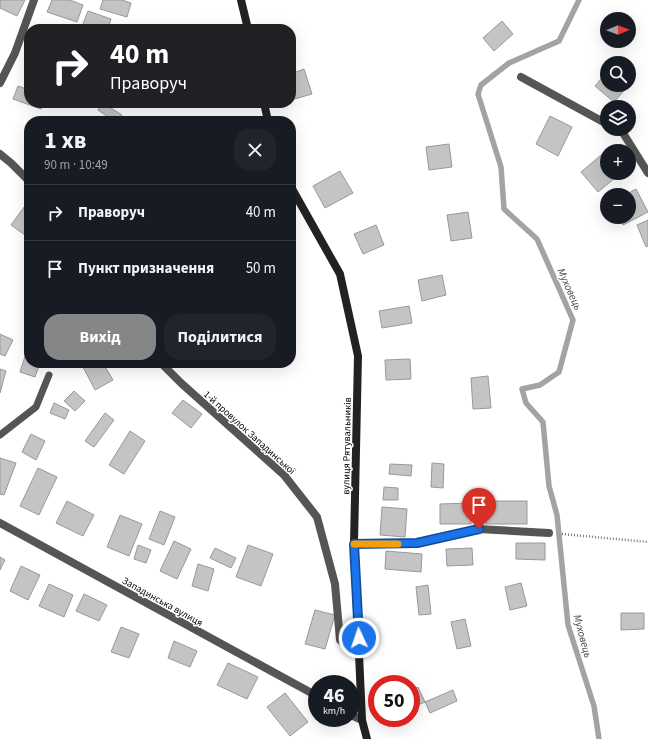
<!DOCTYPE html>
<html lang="uk">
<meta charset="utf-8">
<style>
body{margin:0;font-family:"Source Sans 3",sans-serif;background:#20242c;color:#f1f3f6;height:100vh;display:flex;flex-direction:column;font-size:15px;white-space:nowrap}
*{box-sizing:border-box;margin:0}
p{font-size:13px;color:#9ea1a6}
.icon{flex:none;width:22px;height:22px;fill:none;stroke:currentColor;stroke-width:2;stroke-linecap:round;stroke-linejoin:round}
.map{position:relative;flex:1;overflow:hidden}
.details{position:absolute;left:24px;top:116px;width:272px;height:252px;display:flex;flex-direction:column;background:#171b24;border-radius:16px;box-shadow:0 4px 16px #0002}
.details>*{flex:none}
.hud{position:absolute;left:24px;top:24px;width:272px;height:84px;border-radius:16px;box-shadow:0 4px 16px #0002;background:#202124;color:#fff;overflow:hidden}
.needle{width:26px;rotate:89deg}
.fabs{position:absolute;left:600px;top:12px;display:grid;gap:8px}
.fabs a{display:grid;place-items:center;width:36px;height:36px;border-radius:50%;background:#171b24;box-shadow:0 4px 16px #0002;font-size:20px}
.speed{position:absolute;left:308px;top:675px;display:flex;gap:8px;font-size:20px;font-weight:700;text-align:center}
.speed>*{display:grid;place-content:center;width:52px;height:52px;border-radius:50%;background:#171b24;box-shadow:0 4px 16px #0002;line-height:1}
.speed small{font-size:10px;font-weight:400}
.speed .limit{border:6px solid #d22;background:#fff;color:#111}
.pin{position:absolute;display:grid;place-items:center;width:34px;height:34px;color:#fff;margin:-41px -17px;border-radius:50% 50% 50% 0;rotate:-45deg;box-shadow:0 0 4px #0007}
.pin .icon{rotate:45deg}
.me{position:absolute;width:44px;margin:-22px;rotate:357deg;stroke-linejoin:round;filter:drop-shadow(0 0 3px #0008)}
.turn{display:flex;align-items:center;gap:14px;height:84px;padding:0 20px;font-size:18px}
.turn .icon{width:52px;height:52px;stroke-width:2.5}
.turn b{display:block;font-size:28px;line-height:34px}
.round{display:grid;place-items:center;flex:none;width:42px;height:42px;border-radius:16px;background:#20242c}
.head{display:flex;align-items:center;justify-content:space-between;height:68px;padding:0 20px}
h1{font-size:24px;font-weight:700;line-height:30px}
.action{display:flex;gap:8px;margin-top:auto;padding:8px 20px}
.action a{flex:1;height:46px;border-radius:16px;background:#858687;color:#fff;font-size:16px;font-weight:700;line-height:46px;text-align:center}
.action a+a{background:#20242c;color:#f1f3f6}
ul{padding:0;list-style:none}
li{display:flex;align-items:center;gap:12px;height:56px;padding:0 20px;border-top:1px solid #363941}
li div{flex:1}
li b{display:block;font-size:15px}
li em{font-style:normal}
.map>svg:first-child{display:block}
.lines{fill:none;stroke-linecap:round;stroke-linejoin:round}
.stream{stroke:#a3a3a3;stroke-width:5.5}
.building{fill:#c4c4c4;stroke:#999}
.path{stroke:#777;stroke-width:2.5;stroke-dasharray:1 2;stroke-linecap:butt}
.lane{stroke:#555;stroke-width:7}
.street{stroke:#555;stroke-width:8}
.secondary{stroke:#222;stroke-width:8}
.route-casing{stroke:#114b97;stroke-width:10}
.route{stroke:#1a73e8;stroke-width:7}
.slow{stroke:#f59e0b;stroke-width:7}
.labels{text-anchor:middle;stroke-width:3;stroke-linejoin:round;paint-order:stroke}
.street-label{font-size:10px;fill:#000;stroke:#fff}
.water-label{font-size:11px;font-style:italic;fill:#444;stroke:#fff}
</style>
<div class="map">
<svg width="648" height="739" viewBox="0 0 648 739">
<rect width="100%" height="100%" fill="#fff"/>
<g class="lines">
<path class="stream" d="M579,0L559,41L509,63L481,85L478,94L501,167L504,209L537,239L573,320L559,372L540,385L522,389L526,403L543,422L549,486L557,515L568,625L594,706L599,739"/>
</g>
<g class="building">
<path d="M0,0H25L17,16L0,8Z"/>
<path d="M52,0H70L83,5L77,22L47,12Z"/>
<path d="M103,0H122L131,3L127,17L100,9Z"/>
<path d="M88,11L111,19L108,29H96L83,24Z"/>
<path d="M502,21L513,34L494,51L483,38Z"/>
<path d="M304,69L312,94L291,100V74Z"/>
<path d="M607,72V85H629L614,102L595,86Z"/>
<path d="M629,72L635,78L629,85Z"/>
<path d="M18,86L29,90V103H43L41,109L13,99Z"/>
<path d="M103,103L122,115L118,121H114L98,110Z"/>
<path d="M550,116L572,127L558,156L536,144Z"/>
<path d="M449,144L452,167L429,170L426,147Z"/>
<path d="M606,151L607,173H621L598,192L581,172Z"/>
<path d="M340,171L353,193L325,208L313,186Z"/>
<path d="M636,189L648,212L623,225L619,217H629V195H625Z"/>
<path d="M27,203L29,205V229L25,235L11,225Z"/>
<path d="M468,212L472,238L451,241L447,215Z"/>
<path d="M648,220V246L646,247L637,225Z"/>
<path d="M376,225L384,245L363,254L354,234Z"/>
<path d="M442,275L446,295L422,301L418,280Z"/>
<path d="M409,306L412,323L382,328L379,311Z"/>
<path d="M0,334L13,340L5,356L0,354Z"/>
<path d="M28,347L29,363H40L35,377L20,372Z"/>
<path d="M410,359L411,379L386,380L385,360Z"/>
<path d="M81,363H103L113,380L95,390Z"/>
<path d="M0,369L6,371L0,393Z"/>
<path d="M488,376L491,408L473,409L471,378Z"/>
<path d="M74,391L85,401L75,411L64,401Z"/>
<path d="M183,400L202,414L191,428L172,413Z"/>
<path d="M54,403L69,410L65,419L50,413Z"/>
<path d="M105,413L114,420L94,447L85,441Z"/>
<path d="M130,431L145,441L124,474L109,465Z"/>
<path d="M31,434L45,441L36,460L22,452Z"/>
<path d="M0,458L16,463L4,495L0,494Z"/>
<path d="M432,463L444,464L443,488L431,487Z"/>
<path d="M390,464L412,465L411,476L389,474Z"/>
<path d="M38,468L57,477L39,515L20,506Z"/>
<path d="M384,487L398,488V500H383Z"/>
<path d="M67,501L94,515L83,536L56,523Z"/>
<rect x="486" y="501" width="41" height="23"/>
<path d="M471,503V524H440V504Z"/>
<path d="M382,507L407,509L405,537L380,535Z"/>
<path d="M160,511L175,517L164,545L149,539Z"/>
<path d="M120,515L142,524L129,556L107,547Z"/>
<path d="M174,541L191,549L177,579L160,571Z"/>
<path d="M516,543H545V560L516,559Z"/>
<path d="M138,545L151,550L146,563L134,559Z"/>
<path d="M248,545L273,554L261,586L236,577Z"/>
<path d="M215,548L236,558L231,568L210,558Z"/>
<path d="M472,548L473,565L447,566L446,549Z"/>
<path d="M386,551L422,554L421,572L385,569Z"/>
<path d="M0,557L5,560L0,570Z"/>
<path d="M198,564L214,569L208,591L192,586Z"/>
<path d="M21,566L40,575L28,600L10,591Z"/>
<path d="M521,583L527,606L510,610L505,587Z"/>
<path d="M49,584L73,595L64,617L39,606Z"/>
<path d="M428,585L431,614L419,615L416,587Z"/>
<path d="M84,594L107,605L99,621L76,611Z"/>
<path d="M315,610L335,615L325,649L305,644Z"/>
<path d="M621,613H644V629L621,630Z"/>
<path d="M465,619L471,646L457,649L451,622Z"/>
<path d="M121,627L139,634L129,658L111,652Z"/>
<path d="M174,641L197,651L190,667L168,658Z"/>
<path d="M228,663L258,677L247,699L217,685Z"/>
<path d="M418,687L425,702L411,708V690Z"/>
<path d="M453,690L457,701L430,713L425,702Z"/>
<path d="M285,693L308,722L290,736L267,707Z"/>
</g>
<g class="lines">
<path class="path" d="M562,534L648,542"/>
<path class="lane" d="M0,435L36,407L49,375"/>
<g class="street">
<path d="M521,77L607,124"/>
<path d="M0,83L15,53L34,0"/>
<path d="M615,129L623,133L648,173"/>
<path d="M0,154L11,163L29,181"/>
<path d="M161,363L181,383L284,475L317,517L335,584L340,640L360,654"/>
<path d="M0,523L317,696"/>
<path d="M354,544L417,543L479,529L549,533"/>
<path d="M351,715L362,720"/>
</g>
<g class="secondary">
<path d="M241,0L248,29"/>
<path d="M264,103L268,121"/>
<path d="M291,187L340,274L358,356L354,544L362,720L367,739"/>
</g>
</g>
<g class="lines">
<g class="route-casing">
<path id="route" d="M359,638L354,544L417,543L479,529"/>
</g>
<use href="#route" class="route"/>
<path class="slow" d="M354,544H398"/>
</g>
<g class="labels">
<g class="street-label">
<text transform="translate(250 432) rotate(42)" y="4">1-й провулок Западинської</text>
<text transform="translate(346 446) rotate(-89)" y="4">вулиця Рятувальників</text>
<text transform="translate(163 601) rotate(29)" y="4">Западинська вулиця</text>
</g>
<g class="water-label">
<text transform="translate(570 289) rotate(66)" y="4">Муховець</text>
<text transform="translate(583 636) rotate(75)" y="4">Муховець</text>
</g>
</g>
</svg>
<div class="fabs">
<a><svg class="needle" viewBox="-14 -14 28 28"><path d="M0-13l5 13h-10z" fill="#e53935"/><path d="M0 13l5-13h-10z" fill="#9ea1a6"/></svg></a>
<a><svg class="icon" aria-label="search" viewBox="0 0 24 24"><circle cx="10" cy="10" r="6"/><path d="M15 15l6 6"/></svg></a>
<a><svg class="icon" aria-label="layers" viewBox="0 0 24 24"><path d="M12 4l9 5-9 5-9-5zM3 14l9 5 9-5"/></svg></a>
<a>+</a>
<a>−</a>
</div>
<div class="speed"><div>46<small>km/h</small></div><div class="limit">50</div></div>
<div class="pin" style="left:479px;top:529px;background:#d93025"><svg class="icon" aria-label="arrive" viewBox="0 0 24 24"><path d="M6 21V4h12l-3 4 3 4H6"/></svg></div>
<svg class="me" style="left:359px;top:638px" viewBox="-20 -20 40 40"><circle r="17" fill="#1a73e8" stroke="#fff" stroke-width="3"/><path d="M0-11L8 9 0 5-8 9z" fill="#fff"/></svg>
<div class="hud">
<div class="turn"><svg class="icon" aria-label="right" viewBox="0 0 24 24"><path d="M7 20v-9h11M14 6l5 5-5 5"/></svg><div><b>40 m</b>Праворуч</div></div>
</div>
<section class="details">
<div class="head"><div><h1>1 хв</h1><p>90 m · 10:49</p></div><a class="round"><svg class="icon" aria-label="close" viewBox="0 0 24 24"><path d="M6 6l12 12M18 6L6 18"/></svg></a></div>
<ul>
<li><svg class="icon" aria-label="right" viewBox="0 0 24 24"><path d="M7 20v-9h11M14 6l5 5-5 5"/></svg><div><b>Праворуч</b></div><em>40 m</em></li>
<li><svg class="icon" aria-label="arrive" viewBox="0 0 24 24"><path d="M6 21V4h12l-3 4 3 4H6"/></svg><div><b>Пункт призначення</b></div><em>50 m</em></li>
</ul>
<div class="action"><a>Вихід</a><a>Поділитися</a></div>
</section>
</div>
